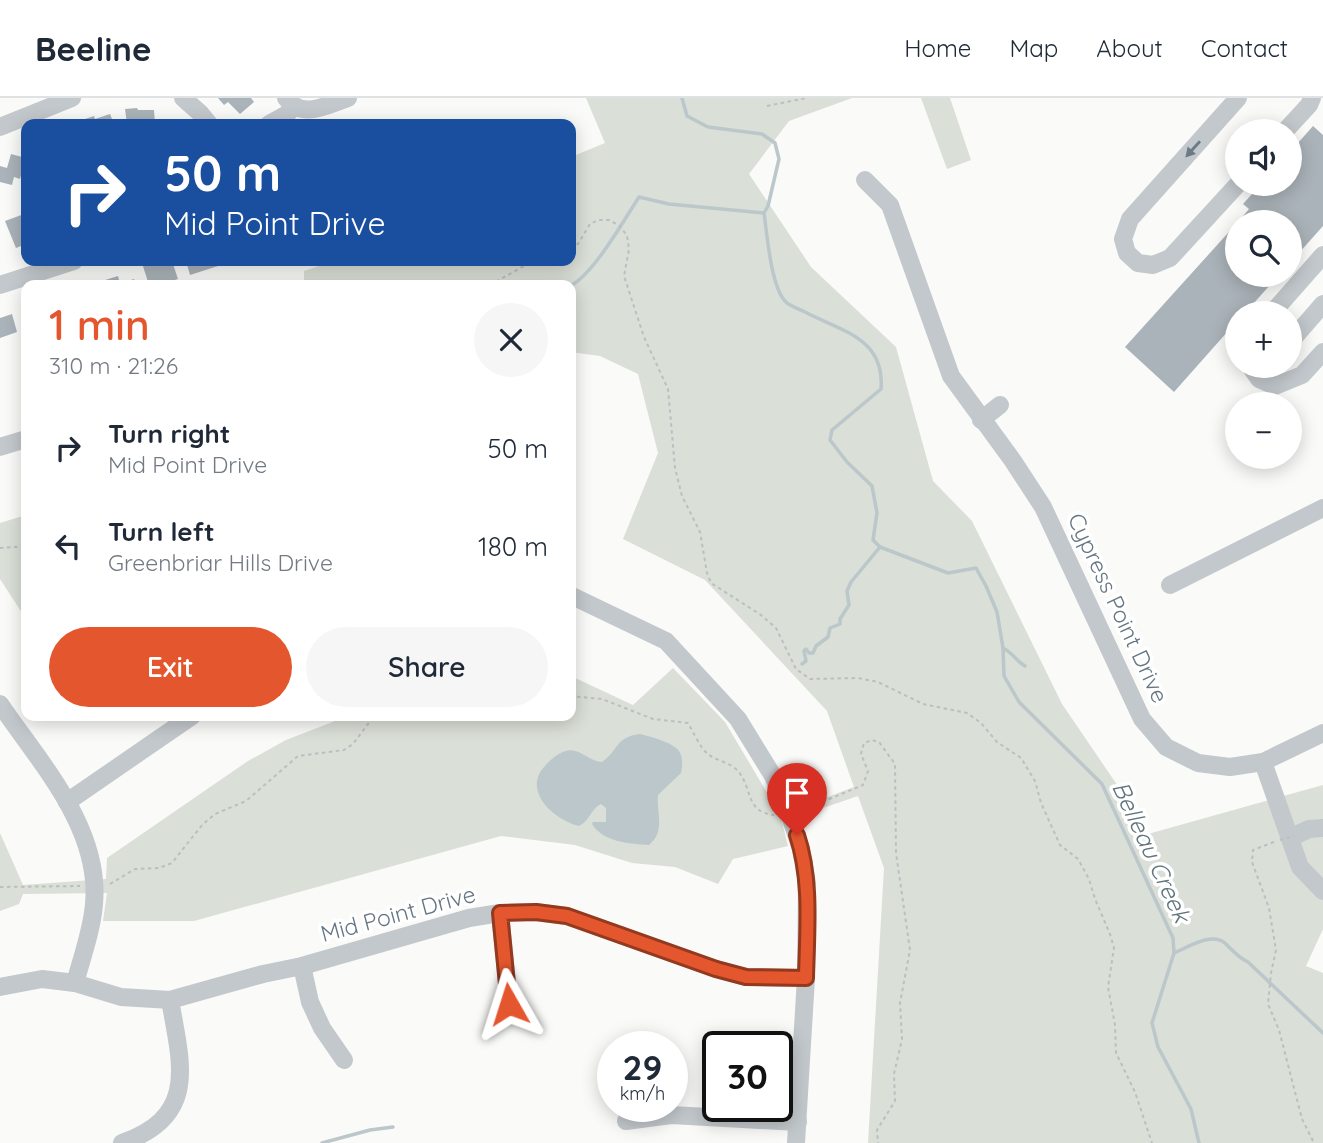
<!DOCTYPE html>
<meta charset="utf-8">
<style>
body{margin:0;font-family:Quicksand,sans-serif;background:#f6f6f7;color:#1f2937;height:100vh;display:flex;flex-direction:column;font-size:26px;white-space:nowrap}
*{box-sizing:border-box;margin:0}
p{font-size:23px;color:#747a83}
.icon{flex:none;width:38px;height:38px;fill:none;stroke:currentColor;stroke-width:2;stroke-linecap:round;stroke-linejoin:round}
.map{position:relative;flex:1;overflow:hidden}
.side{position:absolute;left:21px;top:182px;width:555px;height:441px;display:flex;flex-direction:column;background:#fff;border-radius:14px;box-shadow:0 4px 18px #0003}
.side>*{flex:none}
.banner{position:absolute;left:21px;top:21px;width:555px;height:147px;border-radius:14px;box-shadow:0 4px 18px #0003;background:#1a4fa0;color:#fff;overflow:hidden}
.controls{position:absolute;left:1225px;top:21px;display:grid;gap:14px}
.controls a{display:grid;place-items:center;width:77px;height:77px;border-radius:50%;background:#fff;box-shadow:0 4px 18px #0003;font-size:35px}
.speed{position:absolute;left:597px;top:933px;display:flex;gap:14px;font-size:35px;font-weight:700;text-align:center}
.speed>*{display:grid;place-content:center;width:91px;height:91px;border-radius:50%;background:#fff;box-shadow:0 4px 18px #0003;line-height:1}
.speed small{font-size:18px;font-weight:400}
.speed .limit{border:4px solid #111;border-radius:10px;background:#fff;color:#111}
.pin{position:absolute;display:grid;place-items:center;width:60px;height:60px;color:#fff;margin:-72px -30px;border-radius:50% 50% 50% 0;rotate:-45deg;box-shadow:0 0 7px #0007}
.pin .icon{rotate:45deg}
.me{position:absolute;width:77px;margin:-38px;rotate:354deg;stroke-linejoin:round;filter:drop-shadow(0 0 5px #0008)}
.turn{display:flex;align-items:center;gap:24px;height:147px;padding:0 28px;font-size:32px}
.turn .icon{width:91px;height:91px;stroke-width:2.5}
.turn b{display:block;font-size:49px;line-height:60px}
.round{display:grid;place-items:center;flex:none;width:74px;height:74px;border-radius:37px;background:#f6f6f7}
.overview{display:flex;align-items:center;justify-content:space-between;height:119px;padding:0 28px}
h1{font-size:42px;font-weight:600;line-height:52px;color:#e4572e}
.cta{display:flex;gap:14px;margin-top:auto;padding:14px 28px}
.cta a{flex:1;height:80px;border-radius:42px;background:#e4572e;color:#fff;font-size:28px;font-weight:600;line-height:80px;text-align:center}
.cta a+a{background:#f6f6f7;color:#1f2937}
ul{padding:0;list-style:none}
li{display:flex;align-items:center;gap:21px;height:98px;padding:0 28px}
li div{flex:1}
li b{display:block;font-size:26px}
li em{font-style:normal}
header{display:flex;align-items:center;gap:42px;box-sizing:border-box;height:98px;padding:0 35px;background:#fff;border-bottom:2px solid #e0e1e3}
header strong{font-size:33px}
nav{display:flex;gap:38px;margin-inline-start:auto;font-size:24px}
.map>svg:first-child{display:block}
.green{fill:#dadfd7}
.water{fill:#bbc7cb}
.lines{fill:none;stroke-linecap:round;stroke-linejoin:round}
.stream{stroke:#bbc7cb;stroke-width:3.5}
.building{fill:#aab3b9}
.path{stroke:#bbbfc2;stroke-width:2;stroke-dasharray:3.5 3.5;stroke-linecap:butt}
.minor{stroke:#c3c8cc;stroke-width:18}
.path-bridge{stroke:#bbbfc2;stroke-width:2;stroke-dasharray:3.5 3.5;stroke-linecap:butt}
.oneway{fill:#6a7a87}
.route-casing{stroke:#94391e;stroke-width:18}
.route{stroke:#e4572e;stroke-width:12}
.labels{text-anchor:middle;stroke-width:7;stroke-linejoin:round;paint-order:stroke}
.street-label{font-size:23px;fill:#657683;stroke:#fff}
.water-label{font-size:24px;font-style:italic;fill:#60757c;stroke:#fff}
</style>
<header>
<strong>Beeline</strong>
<nav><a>Home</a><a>Map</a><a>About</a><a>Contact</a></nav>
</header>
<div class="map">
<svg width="1323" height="1045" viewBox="0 0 1323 1045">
<rect width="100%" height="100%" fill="#fafaf8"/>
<g class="green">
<path d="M586,0H852L789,23L749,76L811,169L896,249L933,383L972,423L1062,606L1137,716L1148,736L1323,687V831L1306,868L1323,875V1045H868L884,770L858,698L782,724L788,748L733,761L718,786L675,769L632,765L575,747L501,738L194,823H103L107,795L23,796L19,806L0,813V735L23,787L106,781L107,760L248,663L286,642L348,618H570L571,578L633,607L673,570L725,624L778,713L801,709L854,689L827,613L705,482L623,441L658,355L638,276L600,258L571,254L570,187H304V173L319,168L317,163H570L571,59L605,45Z"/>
<path d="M921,0H950L971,62L947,71Z"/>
<path d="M26,417V521L0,481V425Z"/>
</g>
<path class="water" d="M640,636C651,639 678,645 681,657C683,663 682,670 681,675L658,697C656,715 666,733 649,747C630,746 603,744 592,726L593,724H606V710L601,706C591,710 590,723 579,728C555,722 522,694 544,669C550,662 558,655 566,653C579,649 589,664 602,664C619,652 615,639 640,636Z"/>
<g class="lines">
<g class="stream">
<path d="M682,0L687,18L708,29L762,36L775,45L779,61L768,108L764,115C767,136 771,190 786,204C790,208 799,211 805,214C841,233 885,240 881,291L832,332L830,342L847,364L872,388L877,415L873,442L880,449L948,475L976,470L986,488L997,514L1003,550L1004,578L1019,604L1102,686L1173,840L1174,855L1152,925L1158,949L1191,1011L1199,1045"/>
<path d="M570,188C593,177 624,122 639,99L669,106L764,115"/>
<path d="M1003,550C1013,555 1016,563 1025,568"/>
<path d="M802,566L806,563L804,553L806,551L809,555H813L816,548L828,539L830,530L840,526V521L849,507L847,493L851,484L880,449"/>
<path d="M1174,855C1189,849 1212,833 1226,846C1234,854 1238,859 1248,864L1323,935"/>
<path d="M322,1045L370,1032L393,1029"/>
</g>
</g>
<g class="building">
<path d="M218,0H251L254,4L240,16L228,4L224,7Z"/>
<path d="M137,10L138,12H154L155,26H127L125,11Z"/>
<path d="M110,16L114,26H83L82,22L94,18L95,21Z"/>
<path d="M1313,28L1323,37V128L1290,165V124H1238L1249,111L1243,106L1261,86H1290V54Z"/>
<path d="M11,56L26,60L20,81L14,79L12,87L0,84V68L7,70Z"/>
<path d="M24,116L26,123V146L16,150L5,123Z"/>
<path d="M1237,125V177H1279L1245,215H1237V223L1174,294L1125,249Z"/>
<path d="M166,163H172L178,181L158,187H149L143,168Z"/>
<path d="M186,163H216L218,168L190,177Z"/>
<path d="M118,178L120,186L134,181L136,187H103L102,183Z"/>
<path d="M12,216L17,234L0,240V220Z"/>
</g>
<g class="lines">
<g class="path">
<path d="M767,8L806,0"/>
<path d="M570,149L578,146L590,126L598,122H609L620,128L627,138L629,151L624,178L644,239L668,291L675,370L682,398L700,434L707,475L711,485L761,517L776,530L796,571L810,581L858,580L878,584L923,606L967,615L981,625L997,644L1021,660L1035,683L1041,705L1060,747L1078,761L1089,781L1095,801L1110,836L1114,850L1108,889L1115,927L1116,955L1135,994L1152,1045"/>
<path d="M490,187L533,163"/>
<path d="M0,450L26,448"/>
<path d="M570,598L602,601L653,621L688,625C694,635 700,650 709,657C718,663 731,665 738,673C753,691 745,714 774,717"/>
<path d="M803,712L863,687L868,673L861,656L864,645L872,642L879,644L895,666L896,755L910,852L900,905L902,941L894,976L895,1003L877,1032L878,1045"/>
<path d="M1274,744L1253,752L1252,764L1269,810L1276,852L1271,875L1268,906L1279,932L1302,1021L1314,1045"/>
<path d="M110,786L135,771L159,770L172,765L202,727L215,716L246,703L298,658L344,652L353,646L374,618"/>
<path d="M0,789L80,788"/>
</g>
<g class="minor">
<path d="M183,0L200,15L209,26"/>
<path d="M286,0C302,22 327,7 348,0"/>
<path d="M269,26L287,16L294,9"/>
<path d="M0,29L72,0"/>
<path d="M1285,33L1309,7L1312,0"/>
<path d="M865,82L890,107L951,278L1013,363L1043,409L1142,621L1166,649L1198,665L1230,669L1263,664L1323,635"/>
<path d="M1238,86L1170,160L1153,167L1138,165L1127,155L1123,141L1130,121L1238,0"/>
<path d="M0,187L74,163"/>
<path d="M1272,215L1323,157"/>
<path d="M1290,244L1323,206"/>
<path d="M1250,268L1259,281L1275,288L1302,277L1323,254"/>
<path d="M981,322L1000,307"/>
<path d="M0,349L26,341"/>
<path d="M1170,487L1323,410"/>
<path d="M570,497L666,543L738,621L773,678L789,715L801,751L807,785L806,880L796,1045"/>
<path d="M0,606C40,665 101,730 94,806C92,832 82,859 75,885"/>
<path d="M1263,664L1300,769L1323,793"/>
<path d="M67,704L192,618"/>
<path d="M1294,738L1309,731L1323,730"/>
<path d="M500,815L509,906"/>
<path d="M302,868L310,904L322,930L344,962"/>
<path d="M0,889L42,881L75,885L121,899L170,902L263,876L302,868L469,820L500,815L535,814L567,818L716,871L746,879L806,880"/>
<path d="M626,1023L671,1017L798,1024"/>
<path d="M122,1045C199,1018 181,966 170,902"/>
</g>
<path class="path-bridge" d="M1280,742L1294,738"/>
</g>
<defs><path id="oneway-solid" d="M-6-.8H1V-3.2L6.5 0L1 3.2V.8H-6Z" transform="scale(1.75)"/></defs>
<use class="oneway" href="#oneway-solid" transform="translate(1193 51) rotate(132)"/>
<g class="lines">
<g class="route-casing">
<path id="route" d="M509,906L500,815L536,814L567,818L716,871L746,879L806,880C807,833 812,782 797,737"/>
</g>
<use href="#route" class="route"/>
</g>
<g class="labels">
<g class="street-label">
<text transform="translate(1118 510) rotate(65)" y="8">Cypress Point Drive</text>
<text transform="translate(398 816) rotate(-15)" y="8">Mid Point Drive</text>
</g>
<g class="water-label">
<text transform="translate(1151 754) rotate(65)" y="8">Belleau Creek</text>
</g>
</g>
</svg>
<div class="controls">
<a><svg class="icon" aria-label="sound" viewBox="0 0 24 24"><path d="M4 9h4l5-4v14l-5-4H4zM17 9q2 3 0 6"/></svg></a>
<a><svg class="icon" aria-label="search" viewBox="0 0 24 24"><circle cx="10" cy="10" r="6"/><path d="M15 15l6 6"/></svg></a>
<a>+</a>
<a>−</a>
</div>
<div class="speed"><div>29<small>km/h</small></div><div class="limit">30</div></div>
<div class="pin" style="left:797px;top:737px;background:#d93025"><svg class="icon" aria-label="arrive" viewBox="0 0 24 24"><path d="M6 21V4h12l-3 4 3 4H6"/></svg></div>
<svg class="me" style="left:509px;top:906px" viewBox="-20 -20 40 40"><path d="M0-17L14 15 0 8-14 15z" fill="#e4572e" stroke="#fff" stroke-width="4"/></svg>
<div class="banner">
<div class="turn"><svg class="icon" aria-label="right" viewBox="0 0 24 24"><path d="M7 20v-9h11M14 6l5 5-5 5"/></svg><div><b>50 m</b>Mid Point Drive</div></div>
</div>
<section class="side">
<div class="overview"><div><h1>1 min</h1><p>310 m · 21:26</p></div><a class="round"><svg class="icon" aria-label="close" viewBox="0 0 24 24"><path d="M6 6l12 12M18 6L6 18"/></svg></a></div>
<ul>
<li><svg class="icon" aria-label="right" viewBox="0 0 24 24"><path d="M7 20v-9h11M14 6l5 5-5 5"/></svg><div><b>Turn right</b><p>Mid Point Drive</p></div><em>50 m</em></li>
<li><svg class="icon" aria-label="left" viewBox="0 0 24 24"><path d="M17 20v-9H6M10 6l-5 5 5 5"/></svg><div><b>Turn left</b><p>Greenbriar Hills Drive</p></div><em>180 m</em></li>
</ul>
<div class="cta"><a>Exit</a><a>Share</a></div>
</section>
</div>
